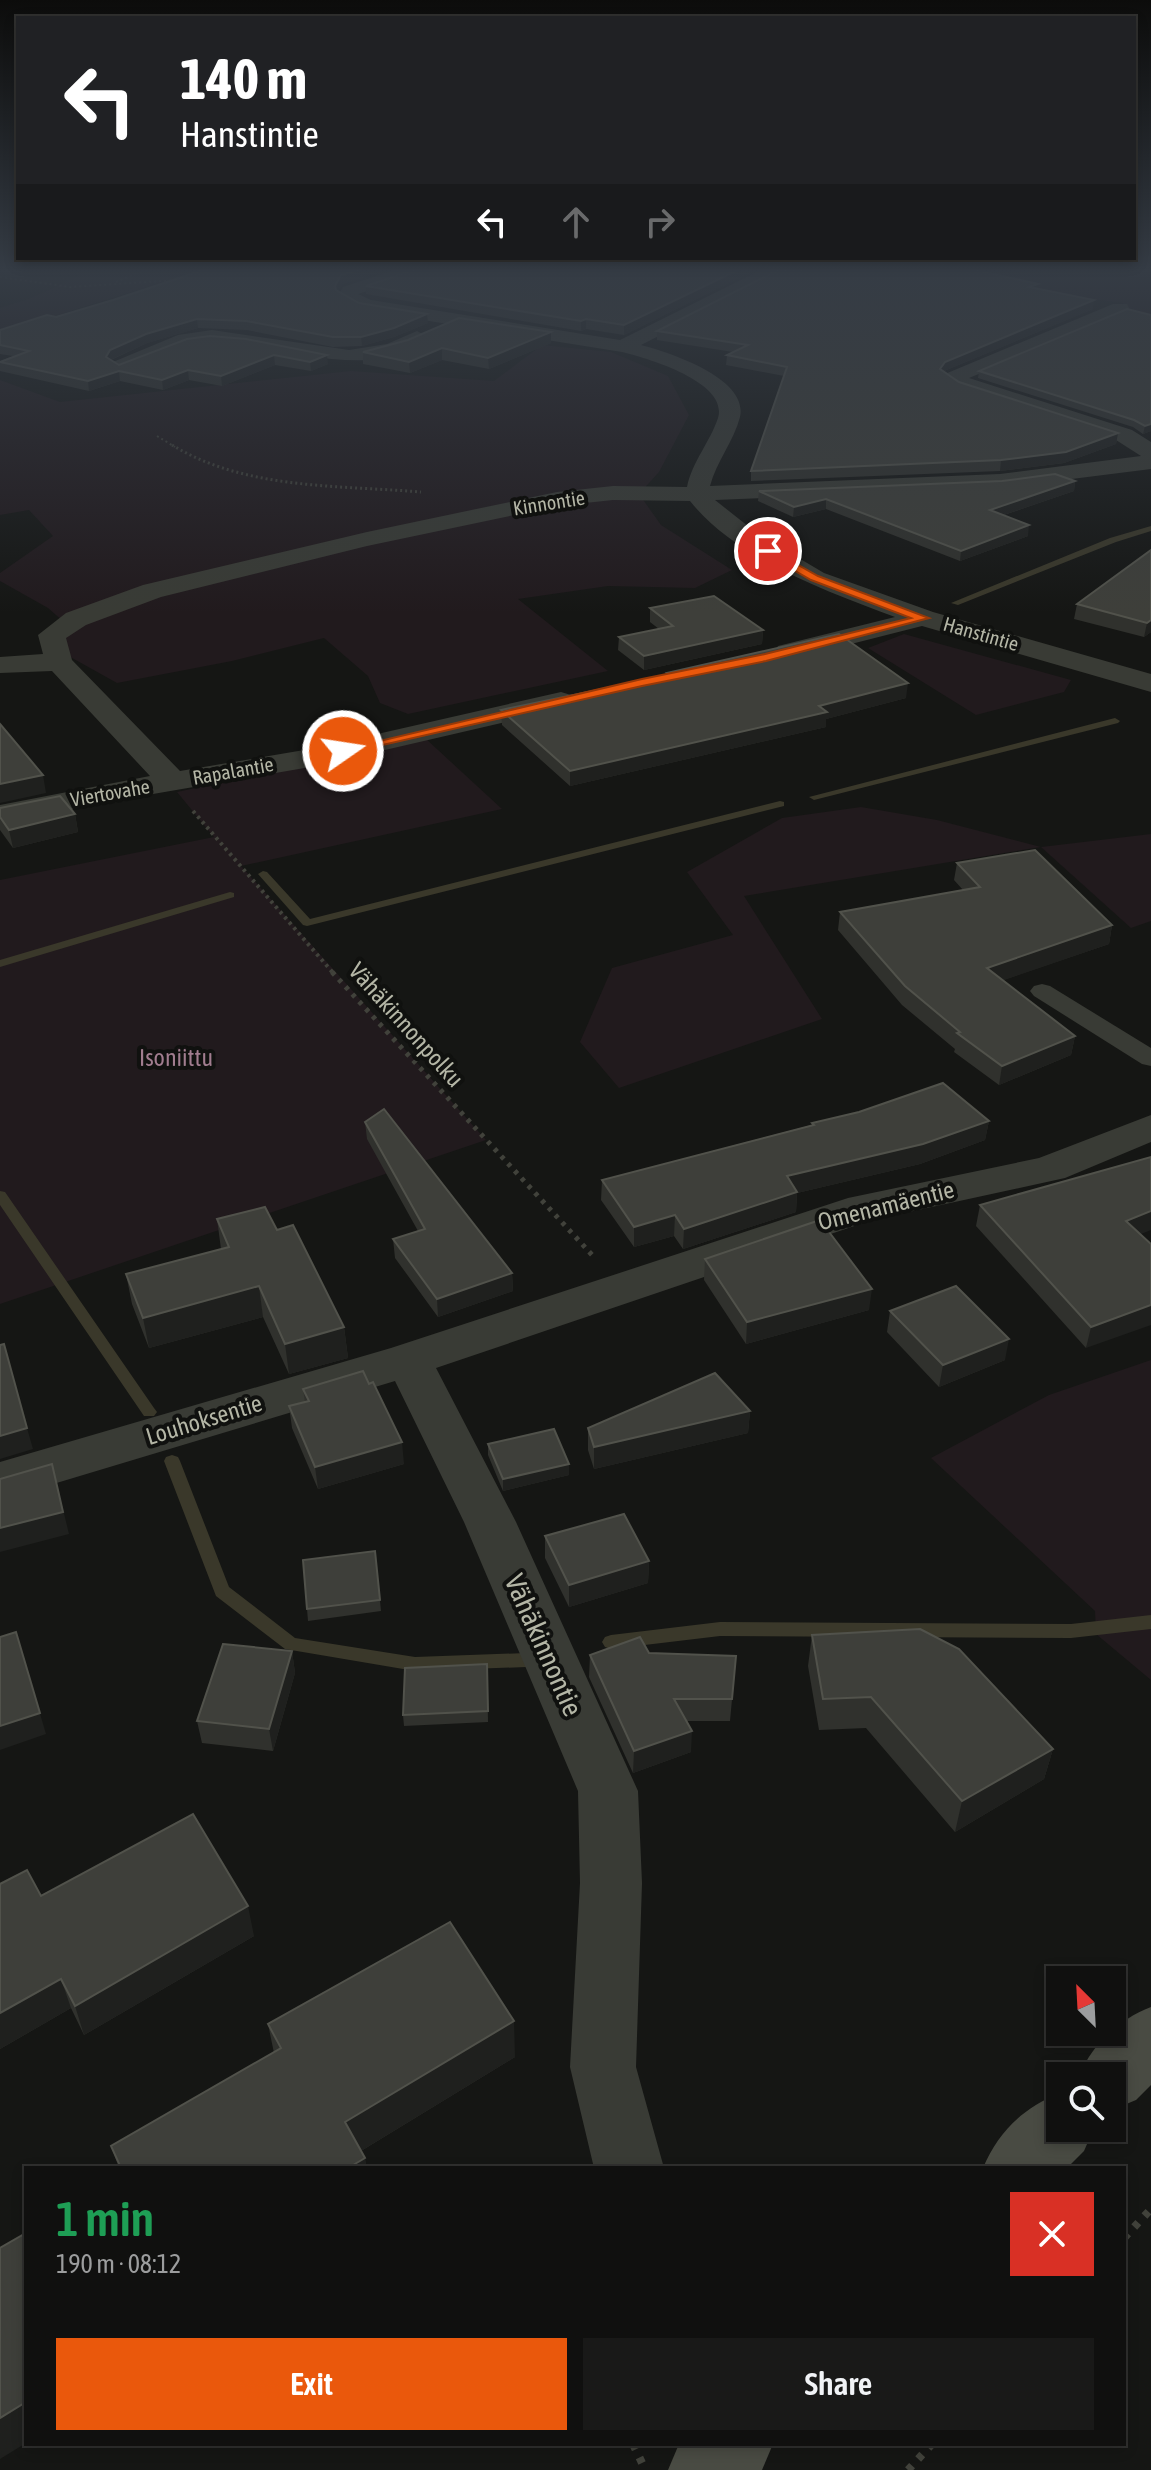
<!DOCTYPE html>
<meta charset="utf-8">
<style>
body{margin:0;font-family:"Asap Condensed",sans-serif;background:#191918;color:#f1f3f6;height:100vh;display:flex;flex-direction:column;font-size:30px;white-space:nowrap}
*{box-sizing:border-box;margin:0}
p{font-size:26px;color:#9c9d9e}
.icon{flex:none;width:44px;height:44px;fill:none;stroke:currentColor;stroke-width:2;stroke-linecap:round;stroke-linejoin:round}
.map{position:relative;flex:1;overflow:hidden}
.details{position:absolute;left:24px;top:2166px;width:1102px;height:280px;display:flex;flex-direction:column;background:#10100f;border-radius:0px;box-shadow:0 4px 12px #0003,0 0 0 2px #30302f}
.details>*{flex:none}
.banner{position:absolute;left:16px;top:16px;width:1120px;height:244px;border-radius:0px;box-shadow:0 4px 12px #0003,0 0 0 2px #30302f;background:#202124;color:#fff;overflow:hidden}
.needle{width:52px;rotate:336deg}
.controls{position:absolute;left:1046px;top:1966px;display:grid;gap:16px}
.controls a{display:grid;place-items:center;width:80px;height:80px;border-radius:0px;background:#10100f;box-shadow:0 4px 12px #0003,0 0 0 2px #30302f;font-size:40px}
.pin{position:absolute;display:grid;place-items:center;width:68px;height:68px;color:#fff;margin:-34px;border:4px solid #fff;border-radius:50%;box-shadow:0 2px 8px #0007}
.me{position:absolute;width:88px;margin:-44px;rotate:77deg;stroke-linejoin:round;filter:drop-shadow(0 0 6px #0008)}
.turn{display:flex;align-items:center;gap:28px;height:168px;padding:0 32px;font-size:36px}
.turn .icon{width:104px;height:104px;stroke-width:2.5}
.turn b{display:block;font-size:56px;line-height:68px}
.lanes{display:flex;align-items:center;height:76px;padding:0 32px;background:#0003;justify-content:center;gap:40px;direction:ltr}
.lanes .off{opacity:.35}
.round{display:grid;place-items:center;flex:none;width:84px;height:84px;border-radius:0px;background:#191918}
.headline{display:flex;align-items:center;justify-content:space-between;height:136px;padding:0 32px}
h1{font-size:48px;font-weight:600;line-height:60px;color:#1e9e55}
.action{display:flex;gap:16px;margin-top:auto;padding:16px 32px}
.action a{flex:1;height:92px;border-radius:0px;background:#ea580c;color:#fff;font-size:32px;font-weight:600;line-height:92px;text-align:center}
.action a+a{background:#191918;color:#f1f3f6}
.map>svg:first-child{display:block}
.green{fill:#211a1d}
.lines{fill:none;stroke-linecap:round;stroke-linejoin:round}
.stream{fill:#3a382a;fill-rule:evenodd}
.path-far4{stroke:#41423b;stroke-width:2;stroke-dasharray:2 3;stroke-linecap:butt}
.path-far3{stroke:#41423b;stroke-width:3;stroke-dasharray:2 3;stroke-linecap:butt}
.path-far2{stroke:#41423b;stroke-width:4;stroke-dasharray:3 4;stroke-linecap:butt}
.path-far1{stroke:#41423b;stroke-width:5;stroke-dasharray:4 6;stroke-linecap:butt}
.path{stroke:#41423b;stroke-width:8;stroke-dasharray:6 9;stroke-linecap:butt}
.lane{fill:#393b35;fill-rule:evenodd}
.street{fill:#393b35;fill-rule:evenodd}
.secondary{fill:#494b43;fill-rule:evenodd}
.wall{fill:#30312d}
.shaded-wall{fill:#1f201e}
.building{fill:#3e3f3a;stroke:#51524b;stroke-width:2}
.route{fill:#ea580c;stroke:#983908;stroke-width:2}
.labels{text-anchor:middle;stroke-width:8;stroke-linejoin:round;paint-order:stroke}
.far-street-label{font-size:20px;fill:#b4b6a6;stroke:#10110f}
.street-label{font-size:24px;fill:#b4b6a6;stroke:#10110f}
.park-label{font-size:24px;fill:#a17d8f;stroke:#10110f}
.near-street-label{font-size:28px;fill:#b4b6a6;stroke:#10110f}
</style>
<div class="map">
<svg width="1151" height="2470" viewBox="0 0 1151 2470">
<rect width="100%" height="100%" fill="#151614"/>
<g class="green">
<path d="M97,267H211L0,333V308L29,299Z"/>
<path d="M945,267H1151V317L1136,316L1123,303L1067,296Z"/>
<path d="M542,345L611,352L668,376L689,415L659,472L639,494L661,525L732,570L695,588L608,586L518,599L608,671L408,714L380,703L368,676L324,638L232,661L117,683L56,649L64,622L48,608L0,581V573L53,536L29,510L0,515V380L60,402L351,371L494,381Z"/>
<path d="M904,634L1071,680L1064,692L976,715L868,648Z"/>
<path d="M425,738L502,809L241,866L486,1140L0,1304V880L214,837L177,792Z"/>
<path d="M861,807L937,820L1041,847L1151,834V921L1131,928L1041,847L744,896L822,1019L619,1088L580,1042L612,968L733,935L687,872L782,818Z"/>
<path d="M1151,1360V1680L1096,1634L1095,1611L931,1458L1049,1395Z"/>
</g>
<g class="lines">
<g class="stream">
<path d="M1151,526V531L1116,542L958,605L951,603L1110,538Z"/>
<path d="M1115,718L1120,721L1118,723L814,800L809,797Z"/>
<path d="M780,801L784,802V806L307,926L303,925L258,874L263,871L267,872L310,919Z"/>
<path d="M230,892L234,893V897L0,967V960Z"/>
<path d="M0,1191L5,1192L154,1408L157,1412L154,1416H144L0,1205Z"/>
<path d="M172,1455L178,1457L180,1461L229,1587L295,1638L415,1657L526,1653L532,1655L535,1660L532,1665L526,1667L415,1671L285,1649L216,1596L164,1461L166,1457Z"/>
<path d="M1151,1615V1629L1071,1638L720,1636L611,1649L605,1647L602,1642L605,1637L611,1635L720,1622L1071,1624Z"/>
</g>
<g class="path-far4">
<path d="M0,277L70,287L178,280"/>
<path d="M116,282L151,267"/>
<path d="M157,436L175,447"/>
</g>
<path class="path-far3" d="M172,445C246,490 337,485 421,492"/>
<path class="path-far2" d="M193,811L334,974"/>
<path class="path-far1" d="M332,972L593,1256"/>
<g class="path">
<path d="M1124,2238L1151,2209"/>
<path d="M633,2444L643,2465"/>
<path d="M908,2470L932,2444"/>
</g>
<path class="lane" d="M1042,984L1050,986L1151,1048V1066L1142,1064L1034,996L1030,991L1034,986Z"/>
<g class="street">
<path d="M404,267H429L426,271L358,294L371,300L620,340L765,268L843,267L834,272L775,277L641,345C668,352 749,378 740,417C734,441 716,462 710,486L1000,474L1141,456L1116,440L959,389L942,378L945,374L1113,304H1127L1129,308L1127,312L969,378L1132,430L1151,442V469L1000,488L715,500L758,534L824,573L933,612L1151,674V692L922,626L788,660L778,658L774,652L778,646L895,617C828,592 736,559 690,501L613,500L557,506L367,546L161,597L86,625L66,638L72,660L180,771L316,748L561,692L571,695L576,701L571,707L316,766L95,804L0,825V805L150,776L52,671L0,673V657L43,654L38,635L66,613L143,585L367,532L557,492L613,486L687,487C692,462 710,442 718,418C729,382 647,358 622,352L367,311L338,296L343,287Z"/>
<path d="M212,330L349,350L387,344L417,331L427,337C386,385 267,344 213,342C179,341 151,364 120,372L110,366L113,362L178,335Z"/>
<path d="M1151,1115V1142L1065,1178L872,1220L436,1368L516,1522L638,1791L642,1883L636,2067L664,2168H594L570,2067L580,1883L578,1791L464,1522L395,1381L0,1500V1462L391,1348L848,1198L1039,1158Z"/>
</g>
<g class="secondary">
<path d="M1151,2007V2085L1136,2100L1112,2110V2076H1079C1093,2043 1118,2020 1151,2007Z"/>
<path d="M1060,2093V2128H1094L1084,2151L1067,2168H983C998,2132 1024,2107 1060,2093Z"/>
<path d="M679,2444H773L762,2470H668Z"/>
</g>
</g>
<g class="wall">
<path d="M212,267H396L342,284L338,291L359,303L428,323L394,337L362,346L333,347L247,330L198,328L147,343L111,360L119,365L187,339L328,364L311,371L275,365L222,386L189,380L163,390L120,381L89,391L0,371V361L13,356L0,354V330L56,317L113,300Z"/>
<path d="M761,267L624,335L586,329L581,331L366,294V286Z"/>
<path d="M1037,288L1093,309L944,371L959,382L1118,433L1116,444L1064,463L1000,471L751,481V471L784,376L726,365L727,355L733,352L657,340V331Z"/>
<path d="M1151,315V431L1143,434L1133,427L978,378L979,371Z"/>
<path d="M551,332V343L489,369L442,360L410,373L363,364V352Z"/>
<path d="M1075,481L1074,491L1004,515L1028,536L960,561L826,509L793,517L758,501L759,491Z"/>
<path d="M1151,550V632L1144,637L1074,619L1077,604Z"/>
<path d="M650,608L763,630L762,644L644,670L618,650L619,637L659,629L650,622Z"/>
<path d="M667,673L906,698L826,719V727L570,786L502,725L501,710L667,676Z"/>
<path d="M0,808L75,814L78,832L13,848L0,830Z"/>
<path d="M957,863L1112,925L1109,944L1003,980L1075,1036L1071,1055L999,1085L954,1052L955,1049L902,1005L838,930L840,912L963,890L954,880Z"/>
<path d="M989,1121L985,1140L920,1164L797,1193L796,1212L683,1249L674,1236L634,1247L601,1200L602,1180L812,1125V1123Z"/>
<path d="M365,1122L512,1273L513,1291L438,1317L395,1258L393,1239L418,1231L367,1139Z"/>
<path d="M980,1205L1141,1234L1086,1348L976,1226Z"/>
<path d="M217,1219L277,1230L344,1327L348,1358L289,1374L263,1317L149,1348L132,1304L126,1274L221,1249Z"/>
<path d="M705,1259L869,1310L746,1344L704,1280Z"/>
<path d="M890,1311L1005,1360L939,1387L887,1332Z"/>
<path d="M369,1384L404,1464L318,1489L292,1428L289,1406L305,1402L303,1389Z"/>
<path d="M750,1411L748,1433L594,1469L588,1450V1428Z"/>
<path d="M488,1444L569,1464V1475L503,1491L488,1455Z"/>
<path d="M545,1536L649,1561L648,1583L569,1607L545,1558Z"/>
<path d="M375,1551L381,1611L308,1621L307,1609Z"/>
<path d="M812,1635L1053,1749L1044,1779L955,1832L866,1728L819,1730L808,1666Z"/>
<path d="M292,1651L295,1673L273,1751L202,1743L197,1721Z"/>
<path d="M649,1653L736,1656L730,1721H687L691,1752L633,1773L589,1677L590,1655Z"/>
<path d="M487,1664L488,1722L404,1726L403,1715Z"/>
<path d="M0,1884L41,1896L254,1936L84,2035L71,2008L0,2049Z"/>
<path d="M268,2024L515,2057L361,2151L365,2158L366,2168H119L111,2146L274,2053Z"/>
</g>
<g class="shaded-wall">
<path d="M368,267H396L342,284L335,295V286L341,275Z"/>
<path d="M744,267H761L624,335V325Z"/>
<path d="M1094,300L1093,309L944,371L940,369L945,362Z"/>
<path d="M427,314L428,323L394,337L362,346L361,337Z"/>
<path d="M197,319L198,328L147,343L112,359L107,367L106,357L110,350L146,334Z"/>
<path d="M586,319V329L581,331V321Z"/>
<path d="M551,332V343L489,369L488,358Z"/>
<path d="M442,348V360L410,373L409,362Z"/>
<path d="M274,355L275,365L222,386L221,376Z"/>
<path d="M327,355L328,364L311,371L310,362Z"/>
<path d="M188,370L189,380L163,390L162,380Z"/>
<path d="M119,371L120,381L89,391L88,381Z"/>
<path d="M1151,424V431L1143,434L1145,426Z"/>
<path d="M1118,433L1116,444L1064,463L1000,471L1001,460Z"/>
<path d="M1075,481L1074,491L989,520L990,510Z"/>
<path d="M826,499V509L793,517L794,507Z"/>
<path d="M1029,525L1028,536L960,561L961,551Z"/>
<path d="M1151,620V632L1144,637L1147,623Z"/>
<path d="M763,630L762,644L644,670V656Z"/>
<path d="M908,683L906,698L826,719V727L570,786V771Z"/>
<path d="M43,775L46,793L0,803V784Z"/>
<path d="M75,814L78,832L13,848L9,830Z"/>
<path d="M1112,925L1109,944L984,987L987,968Z"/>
<path d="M1075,1036L1071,1055L999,1085L1002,1066Z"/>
<path d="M989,1121L985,1140L920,1164L797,1193L796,1212L683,1249L684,1229L787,1176Z"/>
<path d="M1151,1211V1230L1121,1242L1126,1221Z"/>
<path d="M675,1215L674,1236L634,1247V1227Z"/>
<path d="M512,1273L513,1291L438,1317L437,1299Z"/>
<path d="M259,1286L263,1317L149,1348L143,1318Z"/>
<path d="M872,1289L869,1310L746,1344L747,1322Z"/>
<path d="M1151,1305V1325L1086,1348L1091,1327Z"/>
<path d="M344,1327L348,1358L289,1374L285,1344Z"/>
<path d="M1009,1339L1005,1360L939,1387L943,1365Z"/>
<path d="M750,1411L748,1433L594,1469V1447Z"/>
<path d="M27,1428L33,1449L0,1459V1436Z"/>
<path d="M402,1442L404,1464L318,1489L315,1467Z"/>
<path d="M52,1464L69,1534L0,1552V1528Z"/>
<path d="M569,1464V1475L503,1491V1479Z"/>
<path d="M649,1561L648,1583L569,1607V1585Z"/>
<path d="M16,1632L46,1734L0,1750V1726Z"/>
<path d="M292,1651L295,1673L273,1751L269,1729Z"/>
<path d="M692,1731L691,1752L633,1773L634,1751Z"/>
<path d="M1053,1749L1044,1779L955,1832L962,1801Z"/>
<path d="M248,1906L254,1936L84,2035L75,2006Z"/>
<path d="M61,1979L71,2008L0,2049V2013Z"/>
<path d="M514,2021L515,2057L351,2157L345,2122Z"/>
<path d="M365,2158L366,2168H348Z"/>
<path d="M26,2402V2443L0,2459V2418Z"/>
</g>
<g class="building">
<path d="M212,267H368L341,275L335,286L336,290L359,303L427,314L394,328L361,337H333L246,321L197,319L146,334L110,350L106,357L119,365L187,339L210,336L246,339L327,355L310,362L274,355L221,376L188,370L162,380L119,371L88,381L0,362L29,351L0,345V330L47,315L56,317L113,300Z"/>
<path d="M422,267H744L624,325L586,319L581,321L366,286Z"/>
<path d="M829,267H961L1038,284L1029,287L1094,300L945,362L940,369L959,382L1118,433L1066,452L1001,460L751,471L787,367L727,355L748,345L657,331L776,271Z"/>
<path d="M1127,309L1151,315V424L1145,426L1134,420L979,371Z"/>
<path d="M459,318L551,332L488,358L442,348L409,362L363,352L408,340Z"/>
<path d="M1055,474L1075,481L990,510L1029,525L961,551L826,499L794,507L759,491L1002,481Z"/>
<path d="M1151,550V620L1147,623L1077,604Z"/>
<path d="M714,596L763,630L644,656L619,637L673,626L650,608Z"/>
<path d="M839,634L908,683L819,706L827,712L570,771L501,710L670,675L667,673Z"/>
<path d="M0,724L43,775L0,784Z"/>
<path d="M60,796L75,814L9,830L0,817V808Z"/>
<path d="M1035,850L1112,925L987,968L1075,1036L1002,1066L957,1033L960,1032L905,986L840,912L980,887L957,863Z"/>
<path d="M943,1083L989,1121L923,1144L787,1176L797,1192L684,1229L675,1215L634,1227L602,1180L814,1125L812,1123L859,1112Z"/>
<path d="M384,1109L512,1273L437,1299L393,1239L425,1229L365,1122Z"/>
<path d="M1151,1157V1211L1126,1221L1151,1244V1305L1091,1327L980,1205Z"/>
<path d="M265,1207L277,1230L293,1225L344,1327L285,1344L259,1286L143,1318L126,1274L229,1247L217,1219Z"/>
<path d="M820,1220L872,1289L747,1322L705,1259Z"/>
<path d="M956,1286L1009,1339L943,1365L890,1311Z"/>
<path d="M4,1344L27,1428L0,1436V1345Z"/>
<path d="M363,1371L369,1384L373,1382L402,1442L315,1467L289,1406L309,1401L303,1389Z"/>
<path d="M715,1373L750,1411L594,1447L588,1428Z"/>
<path d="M554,1429L569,1464L503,1479L488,1444Z"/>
<path d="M52,1464L63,1512L0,1528V1479Z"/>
<path d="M624,1514L649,1561L569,1585L545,1536Z"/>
<path d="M375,1551L380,1600L307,1609L303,1560Z"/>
<path d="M920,1629L959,1649L1053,1749L962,1801L871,1697L823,1699L812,1635Z"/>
<path d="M16,1632L40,1713L0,1726V1637Z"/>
<path d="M640,1637L649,1653L736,1656L732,1699H674L692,1731L634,1751L590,1655Z"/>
<path d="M223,1644L292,1651L269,1729L197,1721Z"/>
<path d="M487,1664L488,1711L403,1715L405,1668Z"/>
<path d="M193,1814L248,1906L75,2006L61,1979L0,2013V1884L27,1870L41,1896Z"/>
<path d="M450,1922L514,2021L345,2122L365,2158L348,2168H121L111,2146L281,2048L268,2024Z"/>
<path d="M26,2233V2402L0,2418V2248Z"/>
</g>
<linearGradient id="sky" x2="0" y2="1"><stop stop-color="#0c0c0b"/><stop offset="0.44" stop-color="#353c45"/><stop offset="1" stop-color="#353c45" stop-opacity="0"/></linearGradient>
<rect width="1151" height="613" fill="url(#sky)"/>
<path class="route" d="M768,548L818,576L929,618L766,661L642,686L343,754L337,751L642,679L765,654L911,618L811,580L764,553L762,551Z"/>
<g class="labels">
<g class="far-street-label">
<text transform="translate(549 503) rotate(-9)" y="7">Kinnontie</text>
<text transform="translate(981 634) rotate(16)" y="7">Hanstintie</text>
<text transform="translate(233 771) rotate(-10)" y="7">Rapalantie</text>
<text transform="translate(110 793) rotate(-10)" y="7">Viertovahe</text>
</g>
<g class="street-label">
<text transform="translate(406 1025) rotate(48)" y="8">Vähäkinnonpolku</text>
<text transform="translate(886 1206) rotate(-14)" y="8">Omenamäentie</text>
<text transform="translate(204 1420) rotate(-17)" y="8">Louhoksentie</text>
</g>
<g class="park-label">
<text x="176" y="1066">Isoniittu</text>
</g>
<g class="near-street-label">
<text transform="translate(544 1645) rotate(66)" y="10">Vähäkinnontie</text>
</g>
</g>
</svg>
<div class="controls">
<a><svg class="needle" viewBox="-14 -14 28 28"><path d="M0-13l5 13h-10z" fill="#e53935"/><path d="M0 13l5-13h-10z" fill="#9c9d9e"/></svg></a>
<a><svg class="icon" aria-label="search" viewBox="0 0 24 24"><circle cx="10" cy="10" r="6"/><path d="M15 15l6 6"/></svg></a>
</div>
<div class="pin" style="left:768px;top:551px;background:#d93025"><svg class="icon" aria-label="arrive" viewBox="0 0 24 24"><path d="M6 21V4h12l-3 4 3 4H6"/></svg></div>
<svg class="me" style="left:343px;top:751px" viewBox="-20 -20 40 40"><circle r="17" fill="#ea580c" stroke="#fff" stroke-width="3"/><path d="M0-11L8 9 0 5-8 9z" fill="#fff"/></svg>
<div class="banner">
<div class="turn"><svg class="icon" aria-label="left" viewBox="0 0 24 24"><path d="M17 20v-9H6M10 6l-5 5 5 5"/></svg><div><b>140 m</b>Hanstintie</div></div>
<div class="lanes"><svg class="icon" aria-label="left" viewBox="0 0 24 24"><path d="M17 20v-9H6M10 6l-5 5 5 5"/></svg><svg class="icon off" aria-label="ahead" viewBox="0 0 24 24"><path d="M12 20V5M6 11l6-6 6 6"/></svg><svg class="icon off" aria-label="right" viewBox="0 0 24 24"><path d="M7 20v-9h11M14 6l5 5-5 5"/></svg></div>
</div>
<section class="details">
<div class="headline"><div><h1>1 min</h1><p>190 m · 08:12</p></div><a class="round" style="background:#d93025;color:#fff"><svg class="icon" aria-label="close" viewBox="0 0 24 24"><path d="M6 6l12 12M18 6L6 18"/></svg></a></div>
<div class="action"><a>Exit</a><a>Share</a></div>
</section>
</div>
